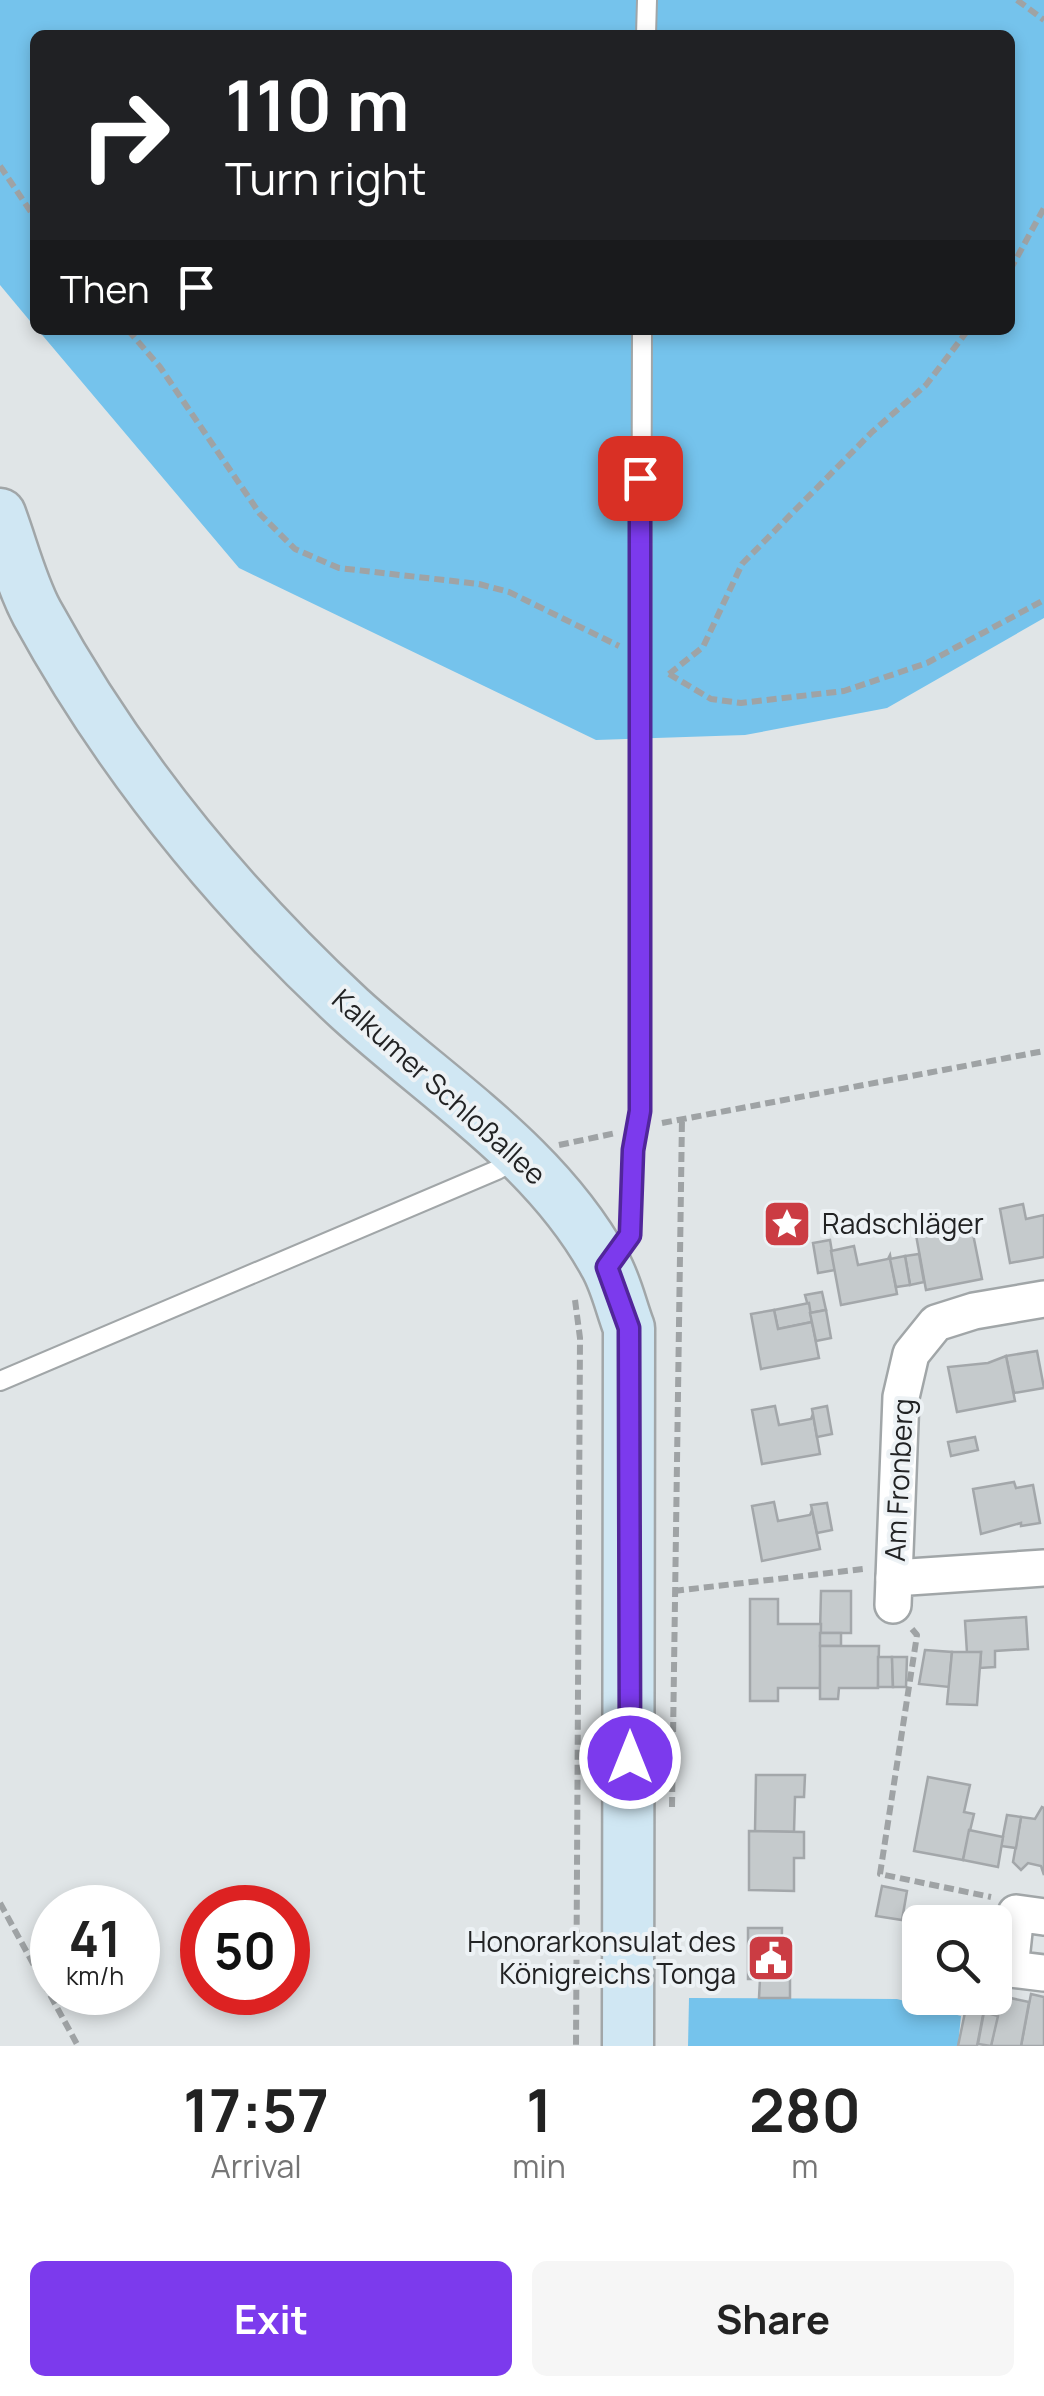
<!DOCTYPE html>
<meta charset="utf-8">
<style>
body{margin:0;font-family:Manrope,sans-serif;background:#f6f6f6;color:#222;height:100vh;display:flex;flex-direction:column;font-size:38px;white-space:nowrap}
*{box-sizing:border-box;margin:0}
p{font-size:32px;color:#767676}
.icon{flex:none;width:55px;height:55px;fill:none;stroke:currentColor;stroke-width:2;stroke-linecap:round;stroke-linejoin:round}
.map{position:relative;height:2046px;overflow:hidden}
.details{display:flex;flex-direction:column;background:#fff;flex:1}
.details>*{flex:none}
.top-card{position:absolute;left:30px;top:30px;width:985px;height:305px;border-radius:15px;box-shadow:0 5px 15px #0003;background:#202124;color:#fff;overflow:hidden}
.tools{position:absolute;left:902px;top:1905px;display:grid;gap:20px}
.tools a{display:grid;place-items:center;width:110px;height:110px;border-radius:15px;background:#fff;box-shadow:0 5px 15px #0003;font-size:50px}
.speed{position:absolute;left:30px;top:1885px;display:flex;gap:20px;font-size:50px;font-weight:700;text-align:center}
.speed>*{display:grid;place-content:center;width:130px;height:130px;border-radius:50%;background:#fff;box-shadow:0 5px 15px #0003;line-height:1}
.speed small{font-size:25px;font-weight:400}
.speed .limit{border:15px solid #d22;background:#fff;color:#111}
.pin{position:absolute;display:grid;place-items:center;width:85px;height:85px;color:#fff;margin:-42px;border-radius:20px;box-shadow:0 5px 15px #0006}
.me{position:absolute;width:110px;margin:-55px;rotate:0deg;stroke-linejoin:round;filter:drop-shadow(0 0 8px #0008)}
.turn{display:flex;align-items:center;gap:35px;height:210px;padding:0 30px;font-size:45px}
.turn .icon{width:130px;height:130px;stroke-width:2.5}
.turn b{display:block;font-size:70px;line-height:85px}
.then{display:flex;align-items:center;height:95px;padding:0 30px;background:#0003;gap:20px;font-size:38px}
.eta{display:flex;justify-content:space-evenly;align-items:center;height:170px;text-align:center}
.eta b{font-size:60px;font-weight:700;line-height:70px}
.button{display:flex;gap:20px;margin-top:auto;padding:20px 30px}
.button a{flex:1;height:115px;border-radius:15px;background:#7c3aed;color:#fff;font-size:40px;font-weight:700;line-height:115px;text-align:center}
.button a+a{background:#f6f6f6;color:#222}
.map>svg:first-child{display:block}
.green{fill:#75c3ec}
.building{fill:#c5cacc;stroke:#a3a7aa;stroke-width:2.5}
.lines{fill:none;stroke-linecap:round;stroke-linejoin:round}
.service-casing{stroke:#a1a6a8;stroke-width:22}
.minor-casing{stroke:#a1a6a8;stroke-width:40}
.secondary-casing{stroke:#a1a6a8;stroke-width:55}
.path{stroke:#9fa3a5;stroke-width:6;stroke-dasharray:10 5;stroke-linecap:butt}
.service{stroke:#fff;stroke-width:18}
.minor{stroke:#fff;stroke-width:35}
.secondary{stroke:#d0e7f3;stroke-width:50}
.route-casing{stroke:#51269a;stroke-width:25}
.route{stroke:#7c3aed;stroke-width:18}
.labels{text-anchor:middle;stroke-width:8;stroke-linejoin:round;paint-order:stroke}
.street-label{font-size:28px;fill:#222324;stroke:#edf2f5}
.poi-label{font-size:28px;fill:#222324;stroke:#edf2f5;text-anchor:start}
</style>
<div class="map">
<svg width="1044" height="2046" viewBox="0 0 1044 2046">
<rect width="100%" height="100%" fill="#e0e5e7"/>
<g class="green">
<path d="M0,0H1044V618L887,708L745,735L596,740L239,568L38,330H1010V35H35V327L0,285Z"/>
<path d="M689,1998L897,1999L961,2016L958,2046H688Z"/>
</g>
<g class="building">
<path d="M1023,1204L1026,1219L1044,1215V1257L1010,1263L1000,1209Z"/>
<path d="M971,1224L982,1279L926,1290L916,1235Z"/>
<path d="M830,1240L835,1270L818,1273L813,1243Z"/>
<path d="M854,1246L858,1265L888,1259L890,1255L897,1294L841,1305L831,1251Z"/>
<path d="M919,1254L924,1282L910,1285L905,1256Z"/>
<path d="M905,1256L910,1285L896,1287L890,1259Z"/>
<path d="M822,1292L826,1310L810,1313L805,1295Z"/>
<path d="M809,1303L812,1322L778,1329L774,1310Z"/>
<path d="M774,1310L778,1329L812,1322L819,1358L761,1369L751,1314Z"/>
<path d="M826,1310L831,1338L816,1341L810,1313Z"/>
<path d="M1037,1351L1044,1388L1014,1393L1006,1356Z"/>
<path d="M1006,1356L1015,1401L957,1412L948,1367L988,1363Z"/>
<path d="M775,1406L779,1425L811,1419L813,1414L820,1454L762,1464L752,1410Z"/>
<path d="M827,1406L832,1434L817,1437L812,1409Z"/>
<path d="M975,1437L978,1450L951,1456L948,1442Z"/>
<path d="M1014,1482L1016,1488L1033,1485L1040,1523L1021,1526V1523L981,1534L973,1489Z"/>
<path d="M774,1502L778,1521L810,1515L812,1510L820,1549L762,1561L752,1506Z"/>
<path d="M827,1503L832,1530L817,1533L811,1505Z"/>
<path d="M821,1591H851V1633H820Z"/>
<path d="M750,1599H778V1624H821L820,1688H778V1701H750Z"/>
<path d="M1026,1617L1028,1649L995,1651V1667L980,1668L981,1652L967,1653L965,1621Z"/>
<rect x="820" y="1633" width="21" height="13"/>
<path d="M820,1646H879L878,1688H839L838,1699H820Z"/>
<path d="M925,1650L952,1652L949,1687L919,1684Z"/>
<path d="M952,1652H981L977,1705L947,1704Z"/>
<path d="M878,1657H892L893,1687H878Z"/>
<path d="M892,1657H907L906,1687H893Z"/>
<path d="M756,1775H805L804,1797H795L794,1832L755,1831Z"/>
<path d="M928,1777L970,1785L964,1812L974,1814L963,1860L914,1851Z"/>
<path d="M1042,1807L1044,1808V1875L1041,1866L1028,1863L1021,1870L1013,1862L1021,1817L1035,1819Z"/>
<path d="M1007,1815L1021,1817L1016,1848L1001,1846Z"/>
<path d="M969,1830L1003,1837L998,1867L963,1860Z"/>
<path d="M749,1831L804,1832V1858H794V1891L749,1890Z"/>
<path d="M882,1886L907,1891L902,1920L876,1916Z"/>
<path d="M923,1908L988,1920V1922H920Z"/>
<path d="M920,1923V1988L908,1986L915,1948L908,1947L911,1929L919,1930Z"/>
<path d="M748,1928H782L781,1979H748Z"/>
<path d="M790,1977V1998H759L760,1979Z"/>
<path d="M1031,1994L1044,1997V2046H1021Z"/>
<path d="M1001,1996L1029,2002L1021,2046H991Z"/>
<path d="M968,1998L986,2000L977,2046H958Z"/>
<path d="M984,2012L998,2016L991,2046L978,2044Z"/>
</g>
<g class="lines">
<g class="service-casing">
<g id="service">
<path d="M646,35L647,0"/>
<path d="M611,1262L630,1235L633,1150L640,1111L642,330"/>
<path d="M0,1381L497,1170L517,1158"/>
</g>
</g>
<g class="minor-casing">
<g id="minor">
<path d="M894,1578L901,1397L911,1354L936,1323L974,1311L1044,1299"/>
<path d="M893,1605L894,1578L1044,1568"/>
<path d="M1044,1917L1016,1913L1010,1969L1044,1973"/>
</g>
</g>
<g class="secondary-casing">
<path id="secondary" d="M0,514C12,546 21,583 37,613C118,761 227,895 350,1009C439,1090 546,1156 605,1264C616,1283 621,1307 629,1328L628,2046"/>
</g>
<g class="path">
<path d="M1017,0L1044,20"/>
<path d="M0,166L35,218"/>
<path d="M1010,270L1044,208"/>
<path d="M128,330L160,367L260,514L295,549L339,568L479,584L509,592L619,646"/>
<path d="M669,674L703,647L742,564L872,432L926,385L968,330"/>
<path d="M669,674L711,699L741,703L844,691L927,663L1044,600"/>
<path d="M662,1123L1044,1051"/>
<path d="M559,1145L616,1133"/>
<path d="M575,1300L580,1338L576,2046"/>
<path d="M674,1591L863,1569"/>
<path d="M912,1629L917,1635L880,1874L991,1897"/>
<path d="M672,1807L682,1118"/>
<path d="M0,1903L78,2046"/>
</g>
<use href="#service" class="service"/>
<use href="#minor" class="minor"/>
<use href="#secondary" class="secondary"/>
</g>
<g class="lines">
<g class="route-casing">
<path id="route" d="M630,1758L629,1328L607,1267L630,1235L633,1150L640,1111V478"/>
</g>
<use href="#route" class="route"/>
</g>
<defs>
<g id="sight-square" transform="scale(2.5)"><rect x="-9" y="-9" width="18" height="18" rx="4" fill="#cb3c43" stroke="#edf2f5"/><path d="M0-6L1.8-2.2L6-1.7L2.9 1.2L3.7 5.4L0 3.3L-3.7 5.4L-2.9 1.2L-6-1.7L-1.8-2.2Z" fill="#fff"/></g>
<g id="civic-square" transform="scale(2.5)"><rect x="-9" y="-9" width="18" height="18" rx="4" fill="#cb3c43" stroke="#edf2f5"/><path d="M-.6-6.5H3V-4.5H.6V-3L4-1V1h2V6H-6V1h2V-1L-.6-3ZM-1.2 2.5V6h2.4V2.5Z" fill="#fff"/></g>
</defs>
<g fill-rule="evenodd">
<use href="#sight-square" x="787" y="1224"/>
<use href="#civic-square" x="771" y="1958"/>
</g>
<g class="labels">
<g class="street-label">
<text transform="translate(439 1087) rotate(42)" y="10">Kalkumer Schloßallee</text>
<text transform="translate(899 1480) rotate(-87)" y="10">Am Fronberg</text>
</g>
<g class="poi-label">
<text x="822" y="1234">Radschläger</text>
<text x="736" y="1952" text-anchor="end">Honorarkonsulat des<tspan x="736" dy="32">Königreichs Tonga</tspan></text>
</g>
</g>
</svg>
<div class="tools">
<a><svg class="icon" aria-label="search" viewBox="0 0 24 24"><circle cx="10" cy="10" r="6"/><path d="M15 15l6 6"/></svg></a>
</div>
<div class="speed"><div>41<small>km/h</small></div><div class="limit">50</div></div>
<div class="pin" style="left:640px;top:478px;background:#d93025"><svg class="icon" aria-label="arrive" viewBox="0 0 24 24"><path d="M6 21V4h12l-3 4 3 4H6"/></svg></div>
<svg class="me" style="left:630px;top:1758px" viewBox="-20 -20 40 40"><circle r="17" fill="#7c3aed" stroke="#fff" stroke-width="3"/><path d="M0-11L8 9 0 5-8 9z" fill="#fff"/></svg>
<div class="top-card">
<div class="turn"><svg class="icon" aria-label="right" viewBox="0 0 24 24"><path d="M7 20v-9h11M14 6l5 5-5 5"/></svg><div><b>110 m</b>Turn right</div></div>
<div class="then">Then<svg class="icon" aria-label="arrive" viewBox="0 0 24 24"><path d="M6 21V4h12l-3 4 3 4H6"/></svg></div>
</div>
</div>
<section class="details">
<div class="eta">
<div><b>17:57</b><p>Arrival</p></div>
<div><b>1</b><p>min</p></div>
<div><b>280</b><p>m</p></div>
</div>
<div class="button"><a>Exit</a><a>Share</a></div>
</section>
